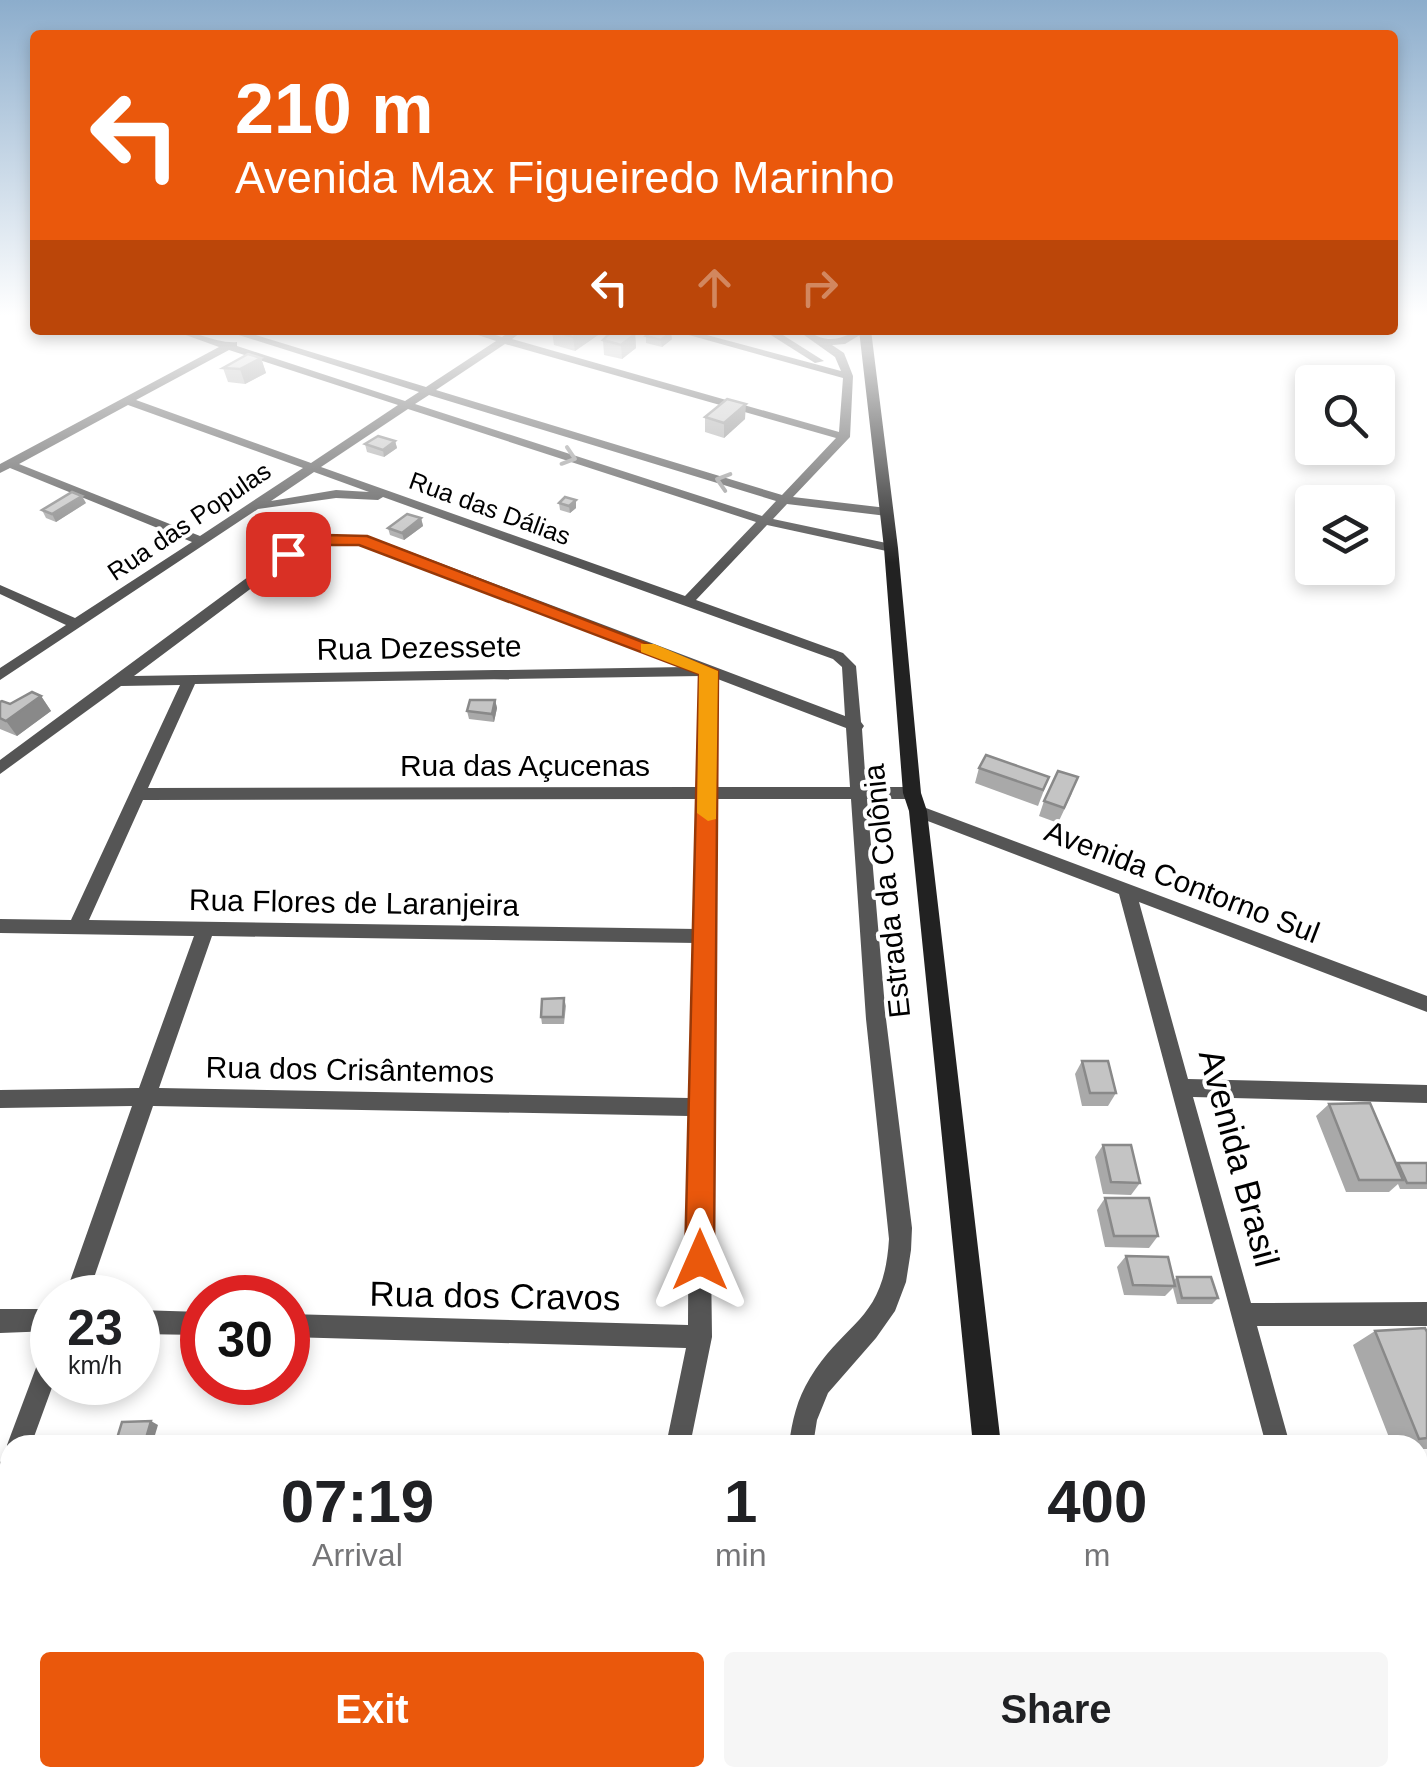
<!DOCTYPE html>
<meta charset="utf-8">
<style>
body{margin:0;font-family:Arial,sans-serif;background:#f6f6f6;color:#202124;height:100vh;display:flex;flex-direction:column;font-size:38px;white-space:nowrap}
*{box-sizing:border-box;margin:0}
p{font-size:32px;color:#757577}
.icon{flex:none;width:55px;height:55px;fill:none;stroke:currentColor;stroke-width:2;stroke-linecap:round;stroke-linejoin:round}
.map{position:relative;flex:1;overflow:hidden}
.side{position:absolute;left:0px;top:1435px;width:1428px;height:352px;display:flex;flex-direction:column;background:#fff;border-radius:30px 30px 0 0;box-shadow:0 5px 15px #0003}
.side>*{flex:none}
.hud{position:absolute;left:30px;top:30px;width:1368px;height:305px;border-radius:10px;box-shadow:0 5px 15px #0003;background:#ea580c;color:#fff;overflow:hidden}
.tools{position:absolute;left:1295px;top:365px;display:grid;gap:20px}
.tools a{display:grid;place-items:center;width:100px;height:100px;border-radius:10px;background:#fff;box-shadow:0 5px 15px #0003;font-size:50px}
.speed{position:absolute;left:30px;top:1275px;display:flex;gap:20px;font-size:50px;font-weight:700;text-align:center}
.speed>*{display:grid;place-content:center;width:130px;height:130px;border-radius:50%;background:#fff;box-shadow:0 5px 15px #0003;line-height:1}
.speed small{font-size:25px;font-weight:400}
.speed .limit{border:15px solid #d22;background:#fff;color:#111}
.pin{position:absolute;display:grid;place-items:center;width:85px;height:85px;color:#fff;margin:-42px;border-radius:20px;box-shadow:0 5px 15px #0006}
.me{position:absolute;width:110px;margin:-55px;rotate:0deg;stroke-linejoin:round;filter:drop-shadow(0 0 8px #0008)}
.turn{display:flex;align-items:center;gap:35px;height:210px;padding:0 40px;font-size:45px}
.turn .icon{width:130px;height:130px;stroke-width:2.5}
.turn b{display:block;font-size:70px;line-height:85px}
.lanes{display:flex;align-items:center;height:95px;padding:0 40px;background:#0003;justify-content:center;gap:50px;direction:ltr}
.lanes .off{opacity:.35}
.eta{display:flex;justify-content:space-evenly;align-items:center;height:170px;text-align:center}
.eta b{font-size:60px;font-weight:600;line-height:70px}
.action{display:flex;gap:20px;margin-top:auto;padding:20px 40px}
.action a{flex:1;height:115px;border-radius:10px;background:#ea580c;color:#fff;font-size:40px;font-weight:600;line-height:115px;text-align:center}
.action a+a{background:#f6f6f6;color:#202124}
.map>svg:first-child{display:block}
.lines{fill:none;stroke-linecap:round;stroke-linejoin:round}
.minor{fill:#555;fill-rule:evenodd}
.secondary{fill:#222;fill-rule:evenodd}
.wall{fill:#a9a9a9}
.shaded-wall{fill:#898989}
.building{fill:#c4c4c4;stroke:#898989;stroke-width:2.5}
.oneway{stroke:#999}
.route{fill:#ea580c;stroke:#983908;stroke-width:2.5}
.slow{fill:#f59e0b}
.labels{text-anchor:middle;stroke-width:8;stroke-linejoin:round;paint-order:stroke}
.far-street-label{font-size:25px;fill:#000;stroke:#fff}
.street-label{font-size:30px;fill:#000;stroke:#fff}
.near-street-label{font-size:35px;fill:#000;stroke:#fff}
</style>
<div class="map">
<svg width="1427" height="1786" viewBox="0 0 1427 1786">
<rect width="100%" height="100%" fill="#fff"/>
<g class="lines">
<g class="minor">
<path d="M172,330C194,330 216,344 237,342V346L405,401L419,392L223,330H239L426,387L496,341L463,330H479L502,337L512,330H524L512,339L839,432L843,378L671,330H688L841,371L835,357L797,330C810,330 816,338 828,339C843,340 853,330 868,330L845,344L832,345L844,353L853,376L850,437L793,497L887,508L893,512L887,516L787,504L773,519L891,544L897,548L891,552L767,525L696,600L843,653L856,666L861,722L864,726L862,729L866,787H912L920,793L912,799H867L886,1019L912,1228L911,1250L906,1282L895,1311L876,1338L828,1393L817,1420L813,1445H789C792,1421 797,1399 810,1378C846,1319 884,1322 889,1239L866,1019L851,799H715V936L709,1107L712,1337L690,1445H666L686,1348L288,1337V1314L688,1325L689,1116L153,1106L87,1298H64L132,1106L0,1108V1090L139,1088L194,936L0,933V919L71,920L180,685L121,686L0,774V760L283,551C325,536 343,531 387,543L845,716L842,667L833,659L383,497L378,500L336,498L258,509L0,680V668L66,625L0,594V585L75,618L192,542L10,468L0,473V464L219,347ZM505,344L836,438L782,495L436,390ZM229,350L398,405L311,463L136,400ZM429,395L776,501L762,516L415,404ZM128,405L303,468L200,536L19,464ZM408,409L756,522L685,596L321,467ZM314,472L369,492L336,490L271,501ZM327,544H360L377,549L686,667L134,676L293,557ZM701,676L699,787L148,788L195,684ZM715,678L846,728L850,787H715ZM699,799L697,929L89,920L143,800ZM212,936L697,943L689,1098L159,1088Z"/>
<path d="M763,330H775L824,361L815,363Z"/>
<path d="M918,805L1427,996V1012L1139,902L1188,1079L1427,1085V1103L1193,1097L1251,1303L1427,1302V1326H1257L1290,1445H1266L1119,894L912,815L910,811L912,807Z"/>
<path d="M0,1309H52V1331L0,1333Z"/>
<path d="M138,1310L202,1312V1335L138,1334Z"/>
<path d="M52,1345L54,1382L31,1445H10V1453L7,1445L40,1357L44,1349Z"/>
<path d="M10,1455V1501L0,1507V1462Z"/>
<path d="M1418,1597H1427V1625L1418,1624Z"/>
<rect x="0" y="1613" width="10" height="28"/>
<path d="M623,1778H652L653,1786H623Z"/>
<path d="M851,1778H880L884,1786H854Z"/>
<path d="M1355,1778H1384L1387,1786H1357Z"/>
</g>
<g class="secondary">
<path d="M859,330H871L898,548L921,793L927,811L1001,1445H973L909,811L903,793L884,548Z"/>
<path d="M1008,1778H1042L1043,1786H1009Z"/>
</g>
</g>
<g class="wall">
<path d="M552,331L598,335L575,351L554,345Z"/>
<path d="M635,334L636,348L622,359L604,355L603,340Z"/>
<path d="M646,336L672,339L662,347L646,343Z"/>
<path d="M261,358L266,373L245,384L228,382L223,368Z"/>
<path d="M705,417L745,419L724,438L705,432Z"/>
<path d="M395,441L397,448L384,457L367,452L365,444Z"/>
<path d="M576,500V508L570,513L560,510L559,503Z"/>
<path d="M86,503L56,522L46,518L42,510Z"/>
<path d="M421,518L423,526L404,540L390,535L388,528Z"/>
<path d="M41,696L51,711L17,736L0,729V702L10,704Z"/>
<path d="M495,700L497,708L494,722L469,719L467,711Z"/>
<path d="M979,768L1049,777L1038,806L975,783Z"/>
<path d="M1072,793L1058,823L1039,816L1044,801Z"/>
<path d="M564,998L566,1006L564,1024H542L541,1017Z"/>
<path d="M1082,1061L1116,1093L1108,1106H1082L1075,1074Z"/>
<path d="M1329,1104L1396,1164L1398,1163H1427V1189H1400L1398,1184L1389,1192H1346L1316,1116Z"/>
<path d="M1103,1145L1140,1183L1131,1195L1103,1194L1095,1157Z"/>
<path d="M1105,1198L1158,1236L1149,1248L1105,1247L1097,1210Z"/>
<path d="M1126,1256L1174,1280L1177,1277L1218,1298L1212,1304H1177L1173,1288L1165,1296L1124,1295L1117,1267Z"/>
<path d="M1375,1331L1427,1332V1449H1418V1445H1392L1353,1345Z"/>
</g>
<g class="shaded-wall">
<path d="M584,330H598V335L575,351L573,337Z"/>
<path d="M671,332L672,339L662,347L661,340Z"/>
<path d="M635,334L636,348L622,359L621,345Z"/>
<path d="M261,358L266,373L245,384L240,369Z"/>
<path d="M746,404L745,419L724,438V423Z"/>
<path d="M395,441L397,448L384,457L383,450Z"/>
<path d="M82,496L86,503L56,522L52,514Z"/>
<path d="M576,500V508L570,513L569,506Z"/>
<path d="M421,518L423,526L404,540L402,533Z"/>
<path d="M41,696L51,711L17,736L6,721Z"/>
<path d="M495,700L497,708L494,722L492,714Z"/>
<path d="M151,1421L158,1425L152,1445H144Z"/>
</g>
<g class="building">
<path d="M554,330H584L573,337L552,331Z"/>
<path d="M613,330H619L635,334L621,345L603,340Z"/>
<path d="M654,330H663L671,332L661,340L646,336Z"/>
<path d="M248,354L261,358L240,369L223,368Z"/>
<path d="M727,399L746,404L724,423L705,417Z"/>
<path d="M378,436L395,441L383,450L365,444Z"/>
<path d="M72,492L82,496L52,514L42,510Z"/>
<path d="M565,497L576,500L569,506L559,503Z"/>
<path d="M407,514L421,518L402,533L388,528Z"/>
<path d="M32,692L41,696L6,721L0,718V702L2,701L10,704Z"/>
<path d="M470,700H495L492,714L467,711Z"/>
<path d="M986,755L1049,777L1043,790L979,768Z"/>
<path d="M1058,771L1078,777L1064,808L1044,801Z"/>
<path d="M564,998L563,1017H541L542,999Z"/>
<path d="M1082,1061H1108L1116,1093H1090Z"/>
<path d="M1370,1103L1403,1180H1359L1329,1104Z"/>
<path d="M1103,1145H1131L1140,1183L1111,1182Z"/>
<path d="M1398,1163H1427V1183H1407Z"/>
<path d="M1105,1198H1149L1158,1236H1114Z"/>
<path d="M1126,1256L1168,1257L1175,1286L1133,1285Z"/>
<path d="M1177,1277H1211L1218,1298H1182Z"/>
<path d="M1425,1328L1427,1332V1438L1419,1439L1375,1331Z"/>
<path d="M151,1421L144,1445H115L122,1422Z"/>
</g>
<defs><path id="oneway-chevron" d="M-2-3.5L2.5 0L-2 3.5" fill="none" stroke-width="1.6" stroke-linecap="round" stroke-linejoin="round" transform="scale(2.5)"/></defs>
<g class="oneway">
<use href="#oneway-chevron" transform="translate(569 457) rotate(18)"/>
<use href="#oneway-chevron" transform="translate(723 481) rotate(-163)"/>
</g>
<linearGradient id="sky" x2="0" y2="1"><stop stop-color="#8cadcc"/><stop offset="0.56" stop-color="#fff"/><stop offset="1" stop-color="#fff" stop-opacity="0"/></linearGradient>
<rect width="1427" height="563" fill="url(#sky)"/>
<path class="route" d="M367,536L718,671L714,1260L710,1270L700,1274L689,1270L685,1260L699,674L359,545H328L288,559L280,554L326,535Z"/>
<path class="slow" d="M641,644H654L718,671L716,819L708,821L697,813L699,674L641,652Z"/>
<g class="labels">
<g class="far-street-label">
<text transform="translate(490 508) rotate(20)" y="9">Rua das Dálias</text>
<text transform="translate(189 521) rotate(-34)" y="9">Rua das Populas</text>
</g>
<g class="street-label">
<text transform="translate(419 648) rotate(-1)" y="10">Rua Dezessete</text>
<text x="525" y="776">Rua das Açucenas</text>
<text transform="translate(1182 882) rotate(21)" y="10">Avenida Contorno Sul</text>
<text transform="translate(887 891) rotate(-96)" y="10">Estrada da Colônia</text>
<text transform="translate(354 903) rotate(1)" y="10">Rua Flores de Laranjeira</text>
<text transform="translate(350 1070) rotate(1)" y="10">Rua dos Crisântemos</text>
</g>
<g class="near-street-label">
<text transform="translate(1239 1158) rotate(75)" y="12">Avenida Brasil</text>
<text transform="translate(495 1296) rotate(1)" y="12">Rua dos Cravos</text>
</g>
</g>
</svg>
<div class="tools">
<a><svg class="icon" aria-label="search" viewBox="0 0 24 24"><circle cx="10" cy="10" r="6"/><path d="M15 15l6 6"/></svg></a>
<a><svg class="icon" aria-label="layers" viewBox="0 0 24 24"><path d="M12 4l9 5-9 5-9-5zM3 14l9 5 9-5"/></svg></a>
</div>
<div class="speed"><div>23<small>km/h</small></div><div class="limit">30</div></div>
<div class="pin" style="left:288px;top:554px;background:#d93025"><svg class="icon" aria-label="arrive" viewBox="0 0 24 24"><path d="M6 21V4h12l-3 4 3 4H6"/></svg></div>
<svg class="me" style="left:700px;top:1260px" viewBox="-20 -20 40 40"><path d="M0-17L14 15 0 8-14 15z" fill="#ea580c" stroke="#fff" stroke-width="4"/></svg>
<div class="hud">
<div class="turn"><svg class="icon" aria-label="left" viewBox="0 0 24 24"><path d="M17 20v-9H6M10 6l-5 5 5 5"/></svg><div><b>210 m</b>Avenida Max Figueiredo Marinho</div></div>
<div class="lanes"><svg class="icon" aria-label="left" viewBox="0 0 24 24"><path d="M17 20v-9H6M10 6l-5 5 5 5"/></svg><svg class="icon off" aria-label="ahead" viewBox="0 0 24 24"><path d="M12 20V5M6 11l6-6 6 6"/></svg><svg class="icon off" aria-label="right" viewBox="0 0 24 24"><path d="M7 20v-9h11M14 6l5 5-5 5"/></svg></div>
</div>
<section class="side">
<div class="eta">
<div><b>07:19</b><p>Arrival</p></div>
<div><b>1</b><p>min</p></div>
<div><b>400</b><p>m</p></div>
</div>
<div class="action"><a>Exit</a><a>Share</a></div>
</section>
</div>
